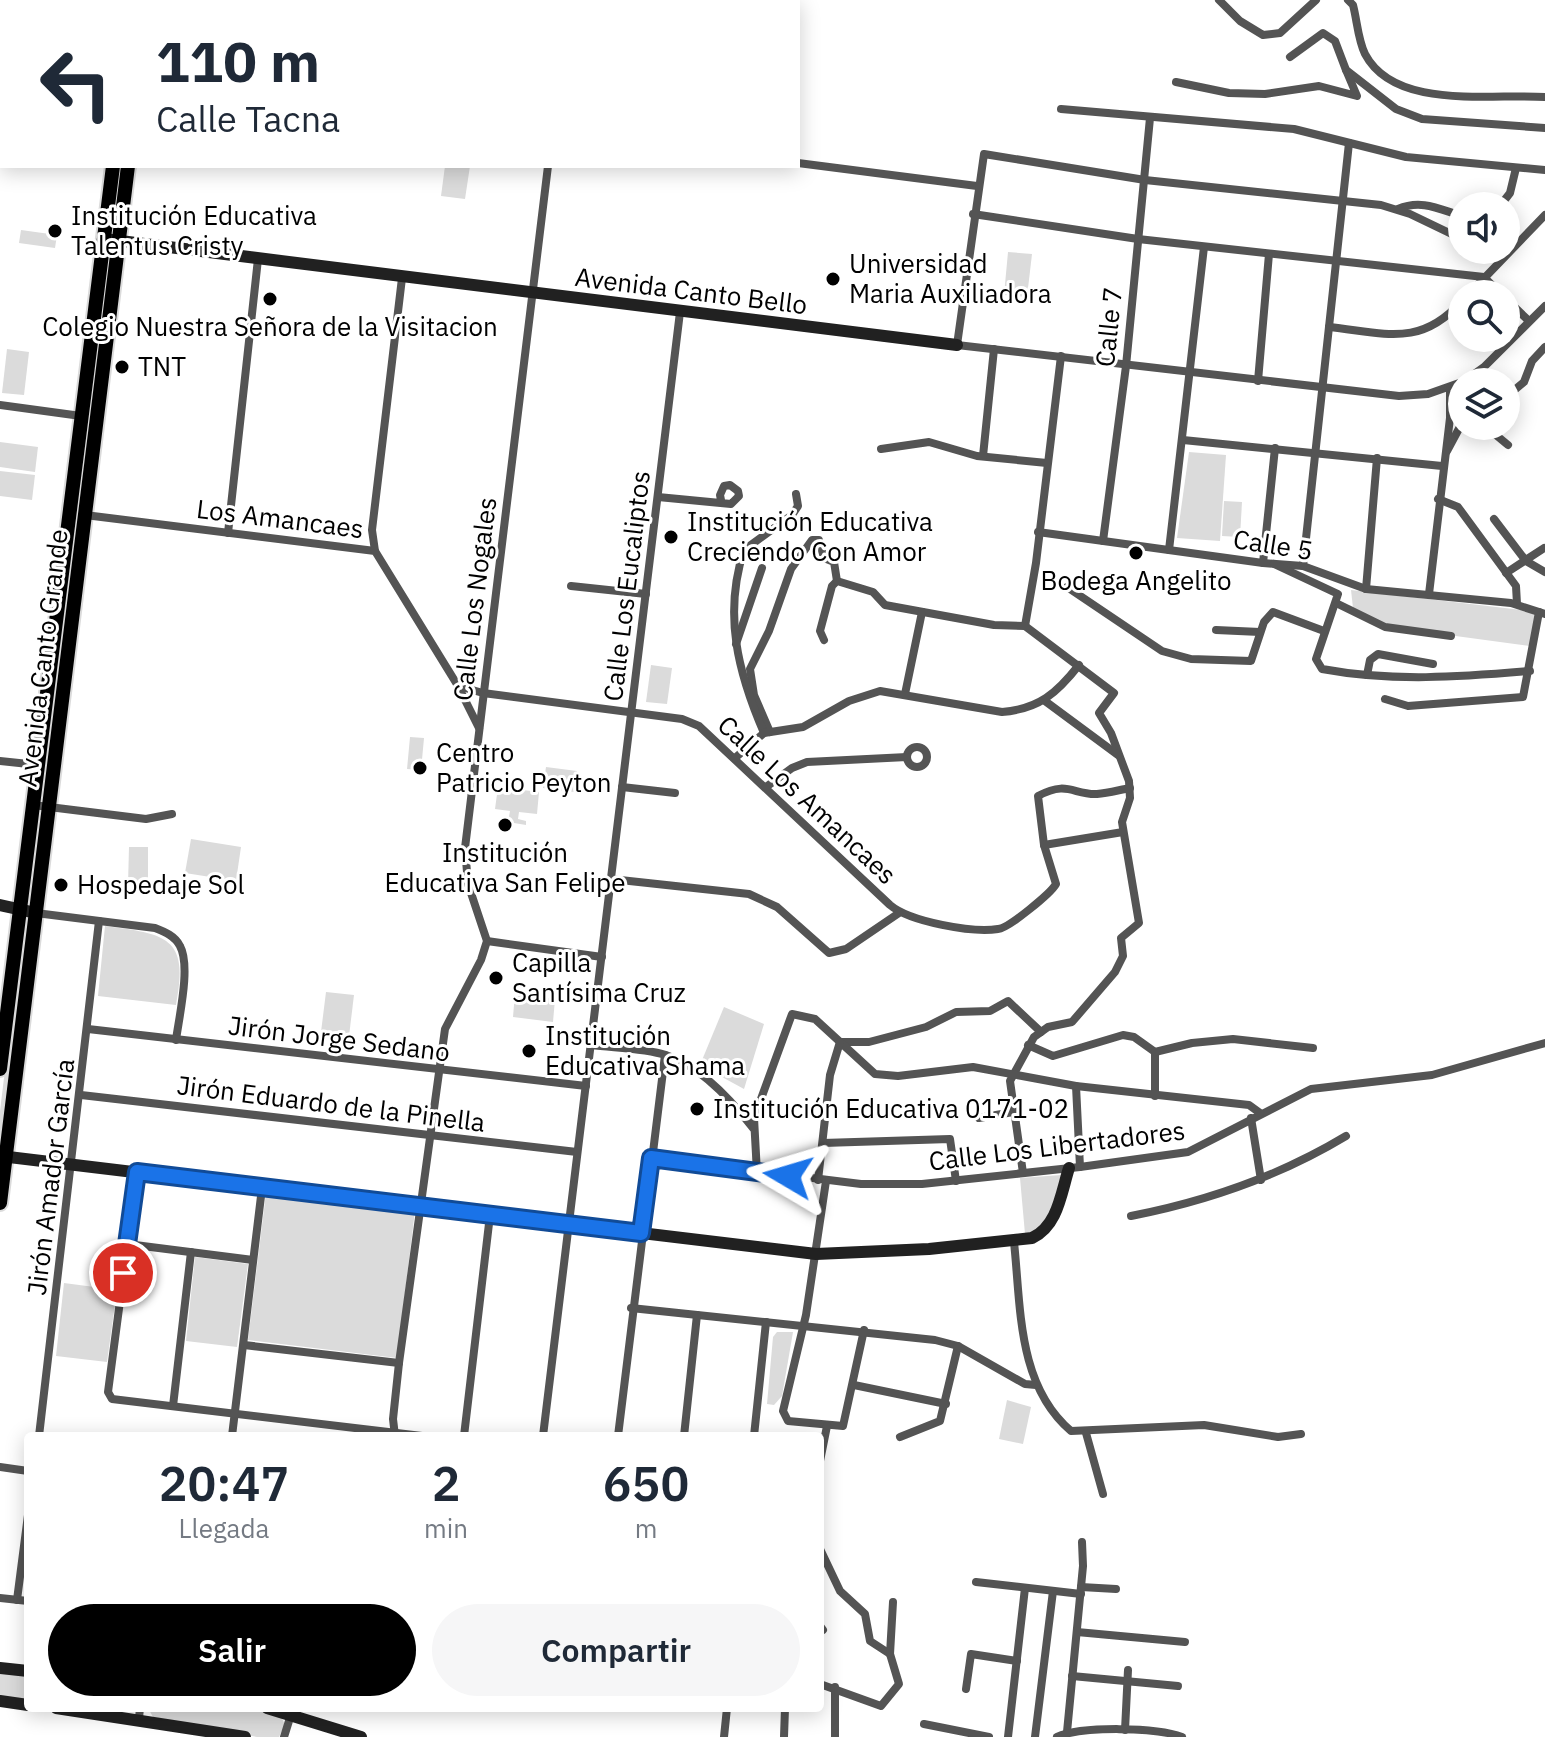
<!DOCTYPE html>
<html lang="es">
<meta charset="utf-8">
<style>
body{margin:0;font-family:"IBM Plex Sans",sans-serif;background:#f6f6f7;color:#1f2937;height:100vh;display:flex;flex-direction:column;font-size:30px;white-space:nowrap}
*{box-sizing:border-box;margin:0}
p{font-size:26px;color:#747a83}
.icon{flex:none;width:44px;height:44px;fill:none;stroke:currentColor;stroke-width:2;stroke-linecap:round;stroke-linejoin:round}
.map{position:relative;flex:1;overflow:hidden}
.side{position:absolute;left:24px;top:1432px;width:800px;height:280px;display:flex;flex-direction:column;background:#fff;border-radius:8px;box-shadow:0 4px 20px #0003}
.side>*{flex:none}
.hud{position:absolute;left:0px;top:0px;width:800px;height:168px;box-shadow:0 4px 20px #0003;background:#fff;color:#1f2937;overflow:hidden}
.controls{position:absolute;left:1448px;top:192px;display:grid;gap:16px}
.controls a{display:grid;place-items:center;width:72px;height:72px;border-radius:50%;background:#fff;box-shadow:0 4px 20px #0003;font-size:40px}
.pin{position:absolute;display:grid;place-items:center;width:68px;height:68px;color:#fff;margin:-34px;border:4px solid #fff;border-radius:50%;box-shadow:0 2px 8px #0007}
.me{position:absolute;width:88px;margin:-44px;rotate:277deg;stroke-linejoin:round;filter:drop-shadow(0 0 6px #0008)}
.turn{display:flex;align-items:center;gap:28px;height:168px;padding:0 24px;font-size:36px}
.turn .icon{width:104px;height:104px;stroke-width:2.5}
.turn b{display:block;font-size:56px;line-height:68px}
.eta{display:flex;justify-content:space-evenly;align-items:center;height:136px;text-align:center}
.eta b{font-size:48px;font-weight:600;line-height:56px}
.action{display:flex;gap:16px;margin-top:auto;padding:16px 24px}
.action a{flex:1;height:92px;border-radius:48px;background:#000;color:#fff;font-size:32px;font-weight:600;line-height:92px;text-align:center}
.action a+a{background:#f6f6f7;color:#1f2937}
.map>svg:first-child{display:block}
.green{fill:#dbdbdb}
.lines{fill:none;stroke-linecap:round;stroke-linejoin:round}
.primary-casing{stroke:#dbdbdb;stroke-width:18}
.street{stroke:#545454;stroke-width:8}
.secondary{stroke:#212121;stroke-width:12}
.primary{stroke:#000;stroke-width:14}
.route-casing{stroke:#114b97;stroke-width:20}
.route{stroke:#1a73e8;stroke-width:14}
.poi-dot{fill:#000;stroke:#fff;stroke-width:3}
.labels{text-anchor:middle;stroke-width:6;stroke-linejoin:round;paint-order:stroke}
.poi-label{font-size:26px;fill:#000;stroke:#fff;text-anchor:start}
.street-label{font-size:26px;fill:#000;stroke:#fff}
</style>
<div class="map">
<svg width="1545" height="1737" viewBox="0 0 1545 1737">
<rect width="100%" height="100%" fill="#fff"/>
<g class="green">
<path d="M445,166H470L465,199L441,196Z"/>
<path d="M21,230L57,235L55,248L19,243Z"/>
<path d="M1008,252L1032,254L1027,297L1004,295Z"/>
<path d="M7,349L29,352L24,395L2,393Z"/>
<path d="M0,442L38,447L35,472L0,467Z"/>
<path d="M1189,452L1226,455L1220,541L1177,538Z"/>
<path d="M0,471L35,475L32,500L0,496Z"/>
<path d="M1224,501L1242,502L1240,537L1222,536Z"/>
<path d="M73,530H77L45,798L40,797Z"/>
<path d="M1351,590L1531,611L1536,617L1530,646L1389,627L1353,608Z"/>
<path d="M651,665L672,668L667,704L646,702Z"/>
<path d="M410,737L424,738L421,770L407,769Z"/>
<path d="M546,767L577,771L574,792L543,788Z"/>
<path d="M498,787L539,792L537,814L519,812L518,819L526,821V825L508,822L510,811L495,809Z"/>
<path d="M191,839L241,847L236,881L185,873Z"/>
<path d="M129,847H148V885H128Z"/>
<path d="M24,913L32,916L0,1149V1111Z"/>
<path d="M105,926C165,934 190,936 176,1005L98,996Z"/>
<path d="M326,992L354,995L349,1036L321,1032Z"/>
<path d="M515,993L555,999L553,1022L513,1017Z"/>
<path d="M724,1007L764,1024L744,1089L700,1065Z"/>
<path d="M1061,1175C1055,1199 1052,1228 1025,1234L1020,1178Z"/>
<path d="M266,1193L415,1211L397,1358L248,1340Z"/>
<path d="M195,1257L248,1264L237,1347L186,1341Z"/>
<path d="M64,1283L117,1290L107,1362L56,1356Z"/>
<path d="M777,1332H793L782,1396L774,1405L767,1404L773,1337Z"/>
<path d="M1007,1400L1031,1407L1023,1444L999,1439Z"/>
<path d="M0,1671L28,1675V1702L0,1698Z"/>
<path d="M148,1708H251L280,1714L285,1725L279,1737H257L153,1717Z"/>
</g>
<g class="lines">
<g class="primary-casing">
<g id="primary">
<path d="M112,0L131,1"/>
<path d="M0,11H2"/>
<path d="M0,1069L113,166"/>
<path d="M0,1203L128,166"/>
</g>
</g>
<g class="street">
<path d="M244,0L245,2"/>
<path d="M324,0V2"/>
<path d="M566,0V2"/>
<path d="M1219,0L1240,21L1263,35L1280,33L1316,0"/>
<path d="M1348,0L1353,5C1357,20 1358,40 1365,54C1395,111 1492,93 1545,97"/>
<path d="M1290,57L1323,33L1335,41L1346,70L1396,109L1422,119L1545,128"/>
<path d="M1176,82L1229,93L1265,94L1319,86L1357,96L1346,70"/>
<path d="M1061,109L1294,129L1406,157L1545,170"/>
<path d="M798,163L977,186"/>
<path d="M1500,206L1510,193L1516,168"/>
<path d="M1398,209C1421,199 1439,209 1462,216"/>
<path d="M973,214L1138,239L1484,277L1501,294"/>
<path d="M1462,239L1410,214L1381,205L1145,180L984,154L957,345L1399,396L1428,394L1462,382"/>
<path d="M1485,250L1502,258"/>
<path d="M1469,294L1545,215"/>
<path d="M1506,299L1529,321"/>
<path d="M1329,327C1385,333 1420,348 1462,301"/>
<path d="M1258,381L1269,254"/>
<path d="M1463,382L1484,367L1545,306"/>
<path d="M1506,397L1524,382L1532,361L1545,347"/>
<path d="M0,405L81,416"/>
<path d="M1485,426L1508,445"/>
<path d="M1183,440L1442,466"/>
<path d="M881,449L929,442L977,456L1047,463"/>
<path d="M1447,451L1462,423"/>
<path d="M983,456L994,349"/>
<path d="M658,497L731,504L739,496L738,491L730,485L724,486L720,495L721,500"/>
<path d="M1438,499L1458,507L1516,586L1517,604"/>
<path d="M85,515L375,551L458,686L479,728"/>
<path d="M1494,519L1526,561L1545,572"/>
<path d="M1038,532L1263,563L1303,566L1366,589L1511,603L1545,614"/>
<path d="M228,533L258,259"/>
<path d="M1103,541L1126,366L1150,118"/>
<path d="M1169,550L1204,247"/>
<path d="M375,551L372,530L402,278"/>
<path d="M1263,563L1275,448"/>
<path d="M1274,564L1338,594L1316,659L1322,669C1392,682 1460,677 1530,671"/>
<path d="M1303,566L1349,143"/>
<path d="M1506,573L1544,548"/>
<path d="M571,586L646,594"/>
<path d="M1067,587L1162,651L1191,659L1251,661L1264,622L1273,612L1324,631"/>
<path d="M1366,589L1377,458"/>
<path d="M1429,594L1450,418V388"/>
<path d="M1336,603L1385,627L1451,636"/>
<path d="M1025,626L1036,563L1061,356"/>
<path d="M1216,630L1260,632"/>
<path d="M824,640L820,631L832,586L837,581L873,592L885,605L994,625L1025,626L1114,693L1099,713L1111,733L1129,781L1130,798L1122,822L1139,923L1121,938L1123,956L1115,972L1072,1022L1048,1027L1034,1037L1010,1081L1023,1173"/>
<path d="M736,644L762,568"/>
<path d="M1367,675L1370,660L1378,654L1433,664"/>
<path d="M458,686L483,693L682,719L699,726L890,905C910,922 973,933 998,929C1009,928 1051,893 1056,884L1044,845L1038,796C1068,780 1073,795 1097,794C1108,793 1119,790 1130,788"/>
<path d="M905,694L922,612"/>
<path d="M1385,699L1408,706L1523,697L1539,612"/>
<path d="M1045,701L1118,755"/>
<path d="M770,732L754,695L750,669L769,631L791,569L812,540H819L824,558L834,562L837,581"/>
<path d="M764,733C738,673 723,614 744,550L792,515L798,506L796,494"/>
<circle cx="917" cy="757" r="10"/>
<path d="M735,758L764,733L803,727L849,701L880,691L1002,712C1039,709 1057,693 1079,665"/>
<path d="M0,761L38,765"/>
<path d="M622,787L675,793"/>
<path d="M766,787L792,768L807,762L907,757"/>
<path d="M33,805L146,819L172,814"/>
<path d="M1044,845L1123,832"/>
<path d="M611,879L749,894L777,907L829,953L846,949L899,913"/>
<path d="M36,913L155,928C165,932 175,936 180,946C191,966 179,1017 176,1040"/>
<path d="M487,941L602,957"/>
<path d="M88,1029L586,1086"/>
<path d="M840,1042H869L926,1027L956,1012L990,1011L1008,1001L1041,1032"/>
<path d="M591,1045C615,1048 643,1048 666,1055C700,1066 732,1101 753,1128"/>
<path d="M1028,1045L1053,1056L1123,1035L1134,1037L1155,1052V1096"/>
<path d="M1155,1052L1192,1043L1233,1039L1313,1048"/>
<path d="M1076,1086L1080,1167"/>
<path d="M81,1095L577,1152"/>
<path d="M979,1118L1013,1112"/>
<path d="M1251,1118L1261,1180"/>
<path d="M823,1143L950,1139L956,1181"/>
<path d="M651,1158L861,1184H922L1080,1167L1188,1152L1311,1089L1432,1075L1545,1043"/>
<path d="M137,1172L108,1392L112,1399L422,1436"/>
<path d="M757,1173L754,1118L792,1014L815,1019L875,1074L898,1076L973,1067L1076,1086L1249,1105L1260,1113"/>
<path d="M818,1180L830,1075L840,1042"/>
<path d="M826,1181L806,1315L783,1411L788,1421L843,1426L864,1330"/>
<path d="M1131,1216C1208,1201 1278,1177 1346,1136"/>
<path d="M1014,1242C1021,1307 1017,1385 1071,1431L1204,1425L1278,1437L1301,1434"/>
<path d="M127,1244L253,1260"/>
<path d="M631,1308L935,1340L958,1346L1025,1384L1036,1385"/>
<path d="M244,1345L399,1363"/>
<path d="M854,1385L946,1404"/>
<path d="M173,1406L191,1252"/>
<path d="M1086,1433L1103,1494"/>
<path d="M39,1436L99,921"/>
<path d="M232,1436L262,1188"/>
<path d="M395,1436L393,1419L399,1363L445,1029L481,960L487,941L468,884L465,848L548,166"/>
<path d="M464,1436L490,1215"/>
<path d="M543,1436L680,312"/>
<path d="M618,1436L665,1055"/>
<path d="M684,1436L697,1315"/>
<path d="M754,1436L766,1322"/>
<path d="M900,1437L940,1421L958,1346"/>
<path d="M820,1461L827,1426"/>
<path d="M0,1467L28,1471"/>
<path d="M820,1491V1526"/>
<path d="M820,1549L840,1591L865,1614L870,1641L890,1654L899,1684L881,1706L820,1684"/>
<path d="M976,1582L1081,1594"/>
<path d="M1081,1587L1116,1589"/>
<path d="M0,1598L28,1601"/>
<path d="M17,1600L28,1515"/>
<path d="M820,1626L823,1630"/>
<path d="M1077,1632L1185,1642"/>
<path d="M890,1654L893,1602"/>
<path d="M1072,1676L1178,1686"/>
<path d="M835,1687V1737"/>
<path d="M966,1689L971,1654L1017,1661"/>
<path d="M139,1718L140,1708"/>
<path d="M924,1724L989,1737"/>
<path d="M1125,1730L1128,1670"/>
<path d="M1067,1732L1083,1566L1082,1542"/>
<path d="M284,1737L293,1708"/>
<path d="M724,1737L727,1708"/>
<path d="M784,1737L785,1708"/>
<path d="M1008,1737L1025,1588"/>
<path d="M1035,1737L1053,1591"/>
<path d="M1057,1737C1081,1726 1157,1727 1182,1737"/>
</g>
<g class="secondary">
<path d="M104,239L957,345"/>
<path d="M0,905L36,913"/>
<path d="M0,1156L816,1254L929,1249L1032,1238C1058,1226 1061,1193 1069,1168"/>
<path d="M0,1668L28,1671"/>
<path d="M0,1701L28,1705"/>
<path d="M56,1708L245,1737"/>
<path d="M267,1708L361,1737"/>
</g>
<use href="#primary" class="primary"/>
</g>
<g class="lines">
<g class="route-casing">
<path id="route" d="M123,1273L137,1172L641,1233L651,1158L788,1176"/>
</g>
<use href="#route" class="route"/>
</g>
<g class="poi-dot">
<circle cx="55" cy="231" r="8"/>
<circle cx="833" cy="279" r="8"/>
<circle cx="270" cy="299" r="8"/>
<circle cx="122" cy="367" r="8"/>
<circle cx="671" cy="537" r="8"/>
<circle cx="1136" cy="553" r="8"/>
<circle cx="420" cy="768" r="8"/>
<circle cx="505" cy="825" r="8"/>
<circle cx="61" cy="885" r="8"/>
<circle cx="496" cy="978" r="8"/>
<circle cx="529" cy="1051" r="8"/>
<circle cx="697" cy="1109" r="8"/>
</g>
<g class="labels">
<g class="poi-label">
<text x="71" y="225">Institución Educativa<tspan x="71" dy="30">Talentus Cristy</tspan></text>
<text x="849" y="273">Universidad<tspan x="849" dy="30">Maria Auxiliadora</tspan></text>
<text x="270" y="336" text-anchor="middle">Colegio Nuestra Señora de la Visitacion</text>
<text x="138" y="376">TNT</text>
<text x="687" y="531">Institución Educativa<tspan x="687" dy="30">Creciendo Con Amor</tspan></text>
<text x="1136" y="590" text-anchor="middle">Bodega Angelito</text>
<text x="436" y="762">Centro<tspan x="436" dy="30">Patricio Peyton</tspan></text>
<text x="505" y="862" text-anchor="middle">Institución<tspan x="505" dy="30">Educativa San Felipe</tspan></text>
<text x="77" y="894">Hospedaje Sol</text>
<text x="512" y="972">Capilla<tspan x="512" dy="30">Santísima Cruz</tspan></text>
<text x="545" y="1045">Institución<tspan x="545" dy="30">Educativa Shama</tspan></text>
<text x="713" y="1118">Institución Educativa 0171-02</text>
</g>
<g class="street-label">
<text transform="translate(691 291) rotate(7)" y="9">Avenida Canto Bello</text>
<text transform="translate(1109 327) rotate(-84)" y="9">Calle 7</text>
<text transform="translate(280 519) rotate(7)" y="9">Los Amancaes</text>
<text transform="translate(1273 545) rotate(9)" y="9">Calle 5</text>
<text transform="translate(627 586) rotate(-83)" y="9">Calle Los Eucaliptos</text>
<text transform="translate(475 599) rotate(-83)" y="9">Calle Los Nogales</text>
<text transform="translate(43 658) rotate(-83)" y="9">Avenida Canto Grande</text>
<text transform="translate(807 800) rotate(43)" y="9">Calle Los Amancaes</text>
<text transform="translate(339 1039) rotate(7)" y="9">Jirón Jorge Sedano</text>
<text transform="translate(331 1104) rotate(7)" y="9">Jirón Eduardo de la Pinella</text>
<text transform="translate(1057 1146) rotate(-7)" y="9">Calle Los Libertadores</text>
<text transform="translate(51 1177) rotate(-83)" y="9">Jirón Amador García</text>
</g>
</g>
</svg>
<div class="controls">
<a><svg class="icon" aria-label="sound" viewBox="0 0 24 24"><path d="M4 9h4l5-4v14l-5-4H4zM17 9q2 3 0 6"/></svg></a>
<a><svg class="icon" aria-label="search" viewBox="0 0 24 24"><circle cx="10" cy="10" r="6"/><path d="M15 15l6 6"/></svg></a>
<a><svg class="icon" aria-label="layers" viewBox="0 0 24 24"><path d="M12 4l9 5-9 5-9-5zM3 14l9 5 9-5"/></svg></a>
</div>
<div class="pin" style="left:123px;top:1273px;background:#d93025"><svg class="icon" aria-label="arrive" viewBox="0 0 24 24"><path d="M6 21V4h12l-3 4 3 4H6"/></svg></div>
<svg class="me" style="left:788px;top:1176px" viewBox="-20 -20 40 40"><path d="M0-17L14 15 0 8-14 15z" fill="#1a73e8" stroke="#fff" stroke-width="4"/></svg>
<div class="hud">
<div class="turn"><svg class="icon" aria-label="left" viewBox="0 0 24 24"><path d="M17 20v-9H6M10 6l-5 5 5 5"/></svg><div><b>110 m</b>Calle Tacna</div></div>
</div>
<section class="side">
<div class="eta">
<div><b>20:47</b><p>Llegada</p></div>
<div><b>2</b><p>min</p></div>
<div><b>650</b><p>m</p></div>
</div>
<div class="action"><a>Salir</a><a>Compartir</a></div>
</section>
</div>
